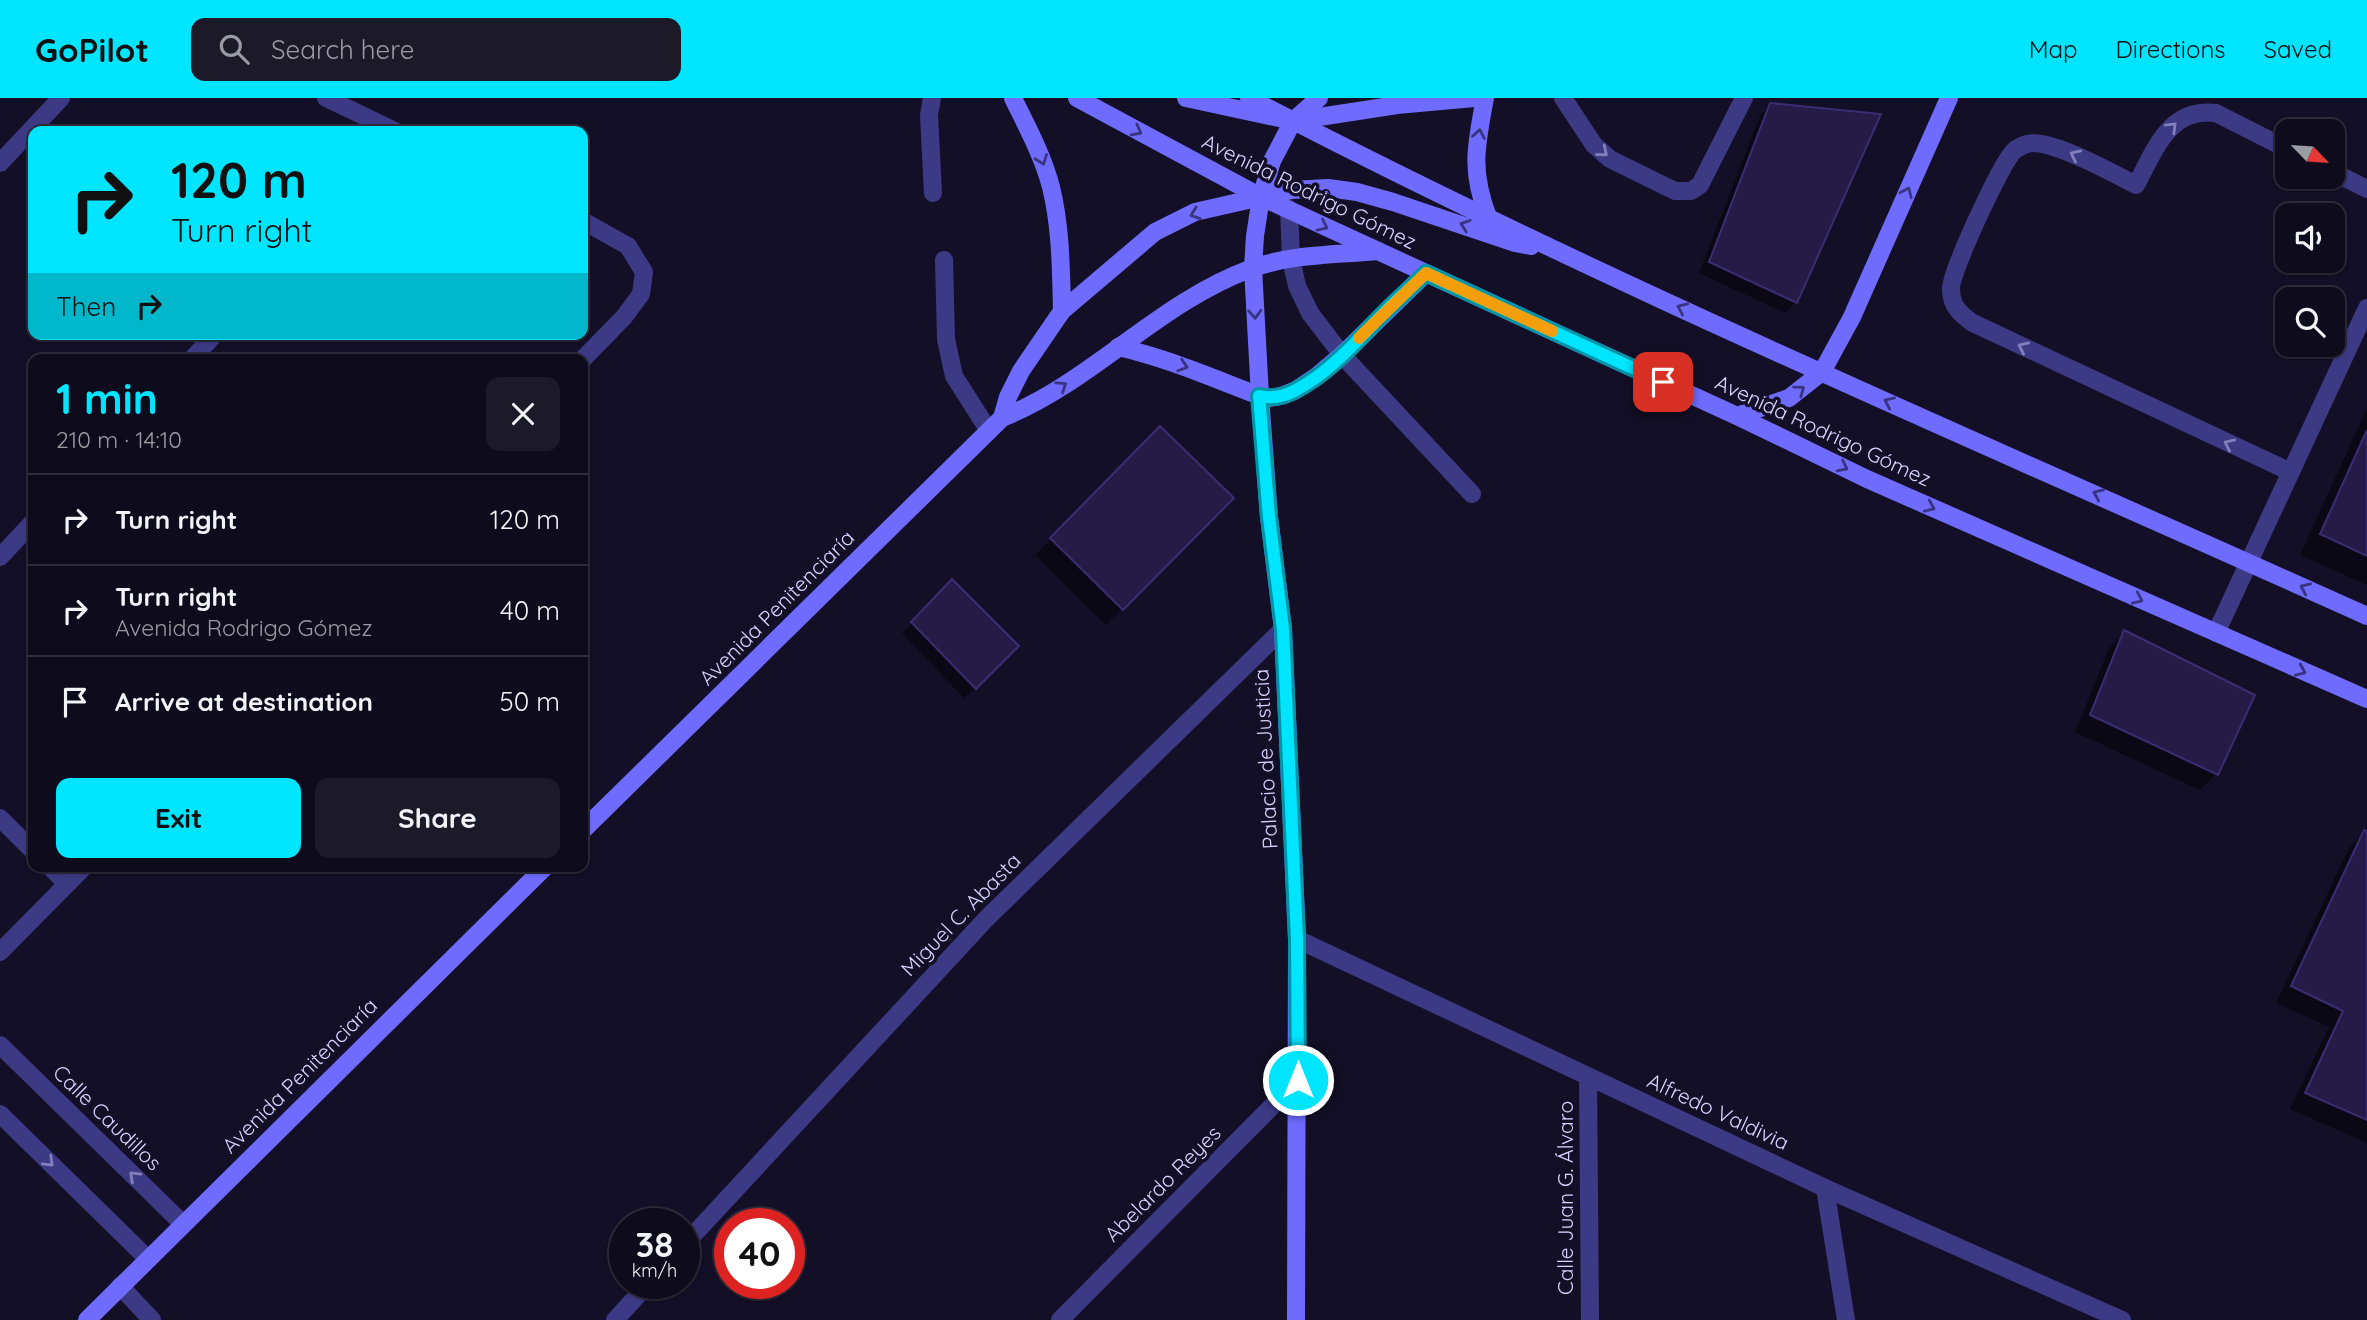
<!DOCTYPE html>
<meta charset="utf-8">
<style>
body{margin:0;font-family:Quicksand,sans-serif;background:#1c1929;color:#f1f3f6;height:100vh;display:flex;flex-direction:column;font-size:26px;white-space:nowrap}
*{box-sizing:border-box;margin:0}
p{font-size:23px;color:#9b9ba3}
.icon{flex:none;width:38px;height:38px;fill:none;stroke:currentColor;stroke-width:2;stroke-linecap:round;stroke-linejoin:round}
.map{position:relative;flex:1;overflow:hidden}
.side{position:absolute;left:28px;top:256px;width:560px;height:518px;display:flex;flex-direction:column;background:#0e0b1c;border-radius:14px;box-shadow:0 2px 5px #0004,0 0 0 2px #2e2b3b}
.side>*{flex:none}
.guide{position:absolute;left:28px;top:28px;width:560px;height:214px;border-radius:14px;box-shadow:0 2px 5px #0004,0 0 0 2px #2e2b3b;background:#00e5ff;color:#111;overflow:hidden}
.needle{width:46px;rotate:115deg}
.controls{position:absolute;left:2275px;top:21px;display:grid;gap:14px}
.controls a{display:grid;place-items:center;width:70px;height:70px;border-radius:14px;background:#0e0b1c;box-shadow:0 2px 5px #0004,0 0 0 2px #2e2b3b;font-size:35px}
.speed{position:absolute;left:609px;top:1110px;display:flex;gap:14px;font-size:35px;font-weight:700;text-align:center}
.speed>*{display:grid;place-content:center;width:91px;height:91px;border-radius:50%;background:#0e0b1c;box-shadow:0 2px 5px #0004,0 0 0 2px #2e2b3b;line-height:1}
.speed small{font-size:18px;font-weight:400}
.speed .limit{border:10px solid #d22;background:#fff;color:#111}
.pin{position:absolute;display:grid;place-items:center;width:60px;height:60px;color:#fff;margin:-30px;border-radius:14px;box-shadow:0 4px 10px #0006}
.me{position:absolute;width:77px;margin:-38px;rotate:0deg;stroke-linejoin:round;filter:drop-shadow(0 0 5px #0008)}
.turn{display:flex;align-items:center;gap:24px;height:147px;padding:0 28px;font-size:32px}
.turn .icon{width:91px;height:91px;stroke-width:2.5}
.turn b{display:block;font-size:49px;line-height:60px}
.then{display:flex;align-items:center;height:66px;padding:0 28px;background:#0003;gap:14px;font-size:26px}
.round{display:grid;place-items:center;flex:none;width:74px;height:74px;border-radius:14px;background:#1c1929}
.summary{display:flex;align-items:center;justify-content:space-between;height:119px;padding:0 28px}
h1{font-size:42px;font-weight:700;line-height:52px;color:#00e5ff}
.primary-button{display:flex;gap:14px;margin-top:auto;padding:14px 28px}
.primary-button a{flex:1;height:80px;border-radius:14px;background:#00e5ff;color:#111;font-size:28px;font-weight:700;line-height:80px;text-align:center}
.primary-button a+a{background:#1c1929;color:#f1f3f6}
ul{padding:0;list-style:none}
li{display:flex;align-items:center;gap:21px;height:91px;padding:0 28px;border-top:2px solid #2e2b3b}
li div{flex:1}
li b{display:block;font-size:26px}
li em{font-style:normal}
header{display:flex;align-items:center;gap:42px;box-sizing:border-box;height:98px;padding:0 35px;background:#00e5ff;color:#111}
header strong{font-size:33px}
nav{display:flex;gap:38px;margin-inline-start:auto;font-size:24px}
.search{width:490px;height:63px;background:#1c1929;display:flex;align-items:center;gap:18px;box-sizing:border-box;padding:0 24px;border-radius:14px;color:#9b9ba3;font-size:26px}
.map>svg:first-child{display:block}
.shadow{fill:#0007}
.building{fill:#241b47;stroke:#3b2d73;stroke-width:2}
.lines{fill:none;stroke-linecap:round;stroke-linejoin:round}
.lane{stroke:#3d3a85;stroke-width:18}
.street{stroke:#3d3a85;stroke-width:18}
.secondary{stroke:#6f6bff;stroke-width:18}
.oneway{stroke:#837fbc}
.oneway2{stroke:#38347d}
.route-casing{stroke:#0095a6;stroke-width:18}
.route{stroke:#00e5ff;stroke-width:12}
.slow{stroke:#f59e0b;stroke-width:12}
.labels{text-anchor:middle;stroke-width:7;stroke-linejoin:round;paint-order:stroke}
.street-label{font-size:21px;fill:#d9d4ff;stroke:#130f26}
</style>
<header>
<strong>GoPilot</strong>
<div class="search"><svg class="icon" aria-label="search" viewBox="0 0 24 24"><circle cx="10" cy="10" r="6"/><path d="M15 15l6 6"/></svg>Search here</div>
<nav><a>Map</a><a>Directions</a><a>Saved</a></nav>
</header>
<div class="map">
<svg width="2367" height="1222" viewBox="0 0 2367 1222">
<rect width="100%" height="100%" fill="#130f26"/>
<g class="shadow">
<path d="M1771,7L1796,204L1785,215L1699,175L1760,18Z"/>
<path d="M2367,310V487L2300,457Z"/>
<path d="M1160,331L1231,400L1106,527L1035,457Z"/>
<path d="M952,484L1017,548L964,600L902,535Z"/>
<path d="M2125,534L2216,676L2200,692L2075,634L2109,550Z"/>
<path d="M2365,734L2367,735V1045L2290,1011L2329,929L2276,905L2349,750Z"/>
</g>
<g class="building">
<path d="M1770,5L1881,16L1797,205L1709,164Z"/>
<path d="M1160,328L1234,400L1123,512L1050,440Z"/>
<path d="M2367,332V458L2320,436Z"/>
<path d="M952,481L1019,548L976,591L911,524Z"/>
<path d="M2124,532L2255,597L2218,677L2090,617Z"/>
<path d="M2364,732L2367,733V1022L2305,995L2343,913L2291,888Z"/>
</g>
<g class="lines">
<g class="lane">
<path d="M932,0L929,17L933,95"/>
<path d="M1563,0L1594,47L1610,61L1675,93H1691L1700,87L1744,0"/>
<path d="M2287,51L2216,15C2169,9 2155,52 2136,87C2114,76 2049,39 2027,46C2023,47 2015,51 2013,54C2001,66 1950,175 1951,191C1951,208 1960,216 1973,225L2291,374"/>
<path d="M2333,74L2367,91"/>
<path d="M1289,111L1291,161L1297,188L1310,215L1342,257L1472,396"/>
<path d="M944,162L946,241L954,278L989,333"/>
<path d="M2216,535L2367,210"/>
</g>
<g class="street">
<path d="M326,0L395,33"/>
<path d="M0,65L61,0"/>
<path d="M583,123L628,148L644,174L641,196L624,219L583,261"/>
<path d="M192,261L215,236"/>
<path d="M0,459L33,424"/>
<path d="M0,720L33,753"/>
<path d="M49,768L67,786"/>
<path d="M1297,841L1825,1090L2122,1222"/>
<path d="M0,854L85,768"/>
<path d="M0,947L183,1126"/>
<path d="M1588,978L1590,1222"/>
<path d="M0,1016L148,1161"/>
<path d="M1825,1090L1846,1222"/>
<path d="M684,1147L986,821L1283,531"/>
<path d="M120,1188L152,1222"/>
<path d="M615,1222L649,1185"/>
<path d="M1060,1222L1298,982"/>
</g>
<g class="secondary">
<path d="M1013,0C1027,29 1043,58 1051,89C1061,130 1061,172 1062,213"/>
<path d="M1077,0L1261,99L1378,153L1737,318L1867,381L2367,601"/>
<path d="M1186,0L1293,23L1397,7L1474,0"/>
<path d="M1249,0C1613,190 1993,349 2367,518"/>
<path d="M1485,0C1476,48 1470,72 1488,119"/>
<path d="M1118,249C1167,260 1212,280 1260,298L1270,300L1281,298L1296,292L1317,278L1342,257L1426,175"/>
<path d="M1737,318L1789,300L1822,274L1852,219L1949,0"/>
<path d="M1002,320L1008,299L1021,273L1062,213L1155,134L1195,114L1292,92L1328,90L1357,94L1393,104L1515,145L1531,148"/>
<path d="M583,732L1002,320C1092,284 1158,205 1250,171C1290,156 1336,157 1378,153"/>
<path d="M87,1222L546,768"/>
<path d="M1296,1222L1297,841L1283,531L1269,419L1260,298L1253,170L1255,138L1261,99L1272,63L1293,23L1319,0"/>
</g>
</g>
<defs><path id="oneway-chevron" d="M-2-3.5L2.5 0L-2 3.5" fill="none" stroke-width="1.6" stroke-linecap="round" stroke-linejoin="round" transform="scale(1.75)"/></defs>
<g class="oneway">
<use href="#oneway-chevron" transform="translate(2172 29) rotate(-45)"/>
<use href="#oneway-chevron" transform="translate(1603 54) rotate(39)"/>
<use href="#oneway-chevron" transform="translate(2075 57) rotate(-155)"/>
<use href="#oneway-chevron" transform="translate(2023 249) rotate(-155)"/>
<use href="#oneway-chevron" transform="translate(2229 346) rotate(-155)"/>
<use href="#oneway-chevron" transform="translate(49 1064) rotate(44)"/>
<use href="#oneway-chevron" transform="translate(134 1078) rotate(-136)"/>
</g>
<g class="oneway2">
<use href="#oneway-chevron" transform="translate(1137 33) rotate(28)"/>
<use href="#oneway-chevron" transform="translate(1479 36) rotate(-80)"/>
<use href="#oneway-chevron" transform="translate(1042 62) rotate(70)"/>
<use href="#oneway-chevron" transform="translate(1907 94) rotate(-66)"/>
<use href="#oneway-chevron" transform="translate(1195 116) rotate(160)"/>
<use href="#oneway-chevron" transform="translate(1465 127) rotate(-161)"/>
<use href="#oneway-chevron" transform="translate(1323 128) rotate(25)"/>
<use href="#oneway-chevron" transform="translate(1682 210) rotate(-155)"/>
<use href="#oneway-chevron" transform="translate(1255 216) rotate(87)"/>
<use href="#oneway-chevron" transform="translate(1183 268) rotate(18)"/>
<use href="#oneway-chevron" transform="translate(1062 288) rotate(-34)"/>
<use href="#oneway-chevron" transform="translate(1800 292) rotate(-36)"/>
<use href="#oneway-chevron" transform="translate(1889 304) rotate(-156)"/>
<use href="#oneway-chevron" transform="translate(1843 369) rotate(26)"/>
<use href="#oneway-chevron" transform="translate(2098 396) rotate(-156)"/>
<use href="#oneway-chevron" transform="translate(1930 409) rotate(24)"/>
<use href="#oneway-chevron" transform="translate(2305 490) rotate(-156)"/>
<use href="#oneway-chevron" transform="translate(2138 501) rotate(24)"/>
<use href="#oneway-chevron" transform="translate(2301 573) rotate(24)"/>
</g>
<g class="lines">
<g class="route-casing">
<path id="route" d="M1298,982L1297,841L1283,531L1269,419L1259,298C1273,301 1284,299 1296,292C1331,274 1359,240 1386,213C1399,200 1413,188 1426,175L1663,284"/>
</g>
<use href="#route" class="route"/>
<path class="slow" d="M1359,240L1426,175L1552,233"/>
</g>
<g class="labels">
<g class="street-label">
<text transform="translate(1309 94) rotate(26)" y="7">Avenida Rodrigo Gómez</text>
<text transform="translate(1823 333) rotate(25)" y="7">Avenida Rodrigo Gómez</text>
<text transform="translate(777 510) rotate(-45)" y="7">Avenida Penitenciaría</text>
<text transform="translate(1266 661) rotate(-93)" y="7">Palacio de Justicia</text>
<text transform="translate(961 817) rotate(-46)" y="7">Miguel C. Abasta</text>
<text transform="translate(300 978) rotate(-45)" y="7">Avenida Penitenciaría</text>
<text transform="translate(1718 1014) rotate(25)" y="7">Alfredo Valdivia</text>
<text transform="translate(107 1020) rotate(44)" y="7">Calle Caudillos</text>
<text transform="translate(1163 1086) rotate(-45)" y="7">Abelardo Reyes</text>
<text transform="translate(1566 1100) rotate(-90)" y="7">Calle Juan G. Álvaro</text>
</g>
</g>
</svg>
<div class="controls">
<a><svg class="needle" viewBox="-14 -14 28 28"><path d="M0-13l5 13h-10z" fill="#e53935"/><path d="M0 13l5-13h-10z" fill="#9b9ba3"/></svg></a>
<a><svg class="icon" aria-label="sound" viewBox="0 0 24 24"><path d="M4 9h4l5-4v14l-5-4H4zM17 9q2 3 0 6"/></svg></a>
<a><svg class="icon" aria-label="search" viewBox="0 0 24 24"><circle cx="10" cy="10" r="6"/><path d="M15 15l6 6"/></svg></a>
</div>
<div class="speed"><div>38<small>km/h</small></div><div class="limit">40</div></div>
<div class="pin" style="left:1663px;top:284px;background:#d93025"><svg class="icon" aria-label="arrive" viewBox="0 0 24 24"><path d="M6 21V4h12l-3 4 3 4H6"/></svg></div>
<svg class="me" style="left:1298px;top:982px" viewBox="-20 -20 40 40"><circle r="17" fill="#00e5ff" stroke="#fff" stroke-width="3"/><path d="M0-11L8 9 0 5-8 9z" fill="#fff"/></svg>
<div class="guide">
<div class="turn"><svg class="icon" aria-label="right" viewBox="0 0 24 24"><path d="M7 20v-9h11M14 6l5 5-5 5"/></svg><div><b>120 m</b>Turn right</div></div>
<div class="then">Then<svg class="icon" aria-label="right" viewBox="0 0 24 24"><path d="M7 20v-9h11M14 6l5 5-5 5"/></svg></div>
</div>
<section class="side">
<div class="summary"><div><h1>1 min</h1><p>210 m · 14:10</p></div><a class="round"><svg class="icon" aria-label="close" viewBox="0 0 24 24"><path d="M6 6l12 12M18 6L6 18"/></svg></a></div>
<ul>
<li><svg class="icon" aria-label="right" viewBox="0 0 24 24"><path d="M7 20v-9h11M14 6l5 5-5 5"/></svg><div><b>Turn right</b></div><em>120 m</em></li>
<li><svg class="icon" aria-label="right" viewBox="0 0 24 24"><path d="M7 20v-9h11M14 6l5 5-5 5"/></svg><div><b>Turn right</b><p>Avenida Rodrigo Gómez</p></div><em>40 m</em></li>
<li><svg class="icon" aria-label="arrive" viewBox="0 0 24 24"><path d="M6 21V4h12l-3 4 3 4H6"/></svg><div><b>Arrive at destination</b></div><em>50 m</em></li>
</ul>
<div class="primary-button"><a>Exit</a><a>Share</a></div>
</section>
</div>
